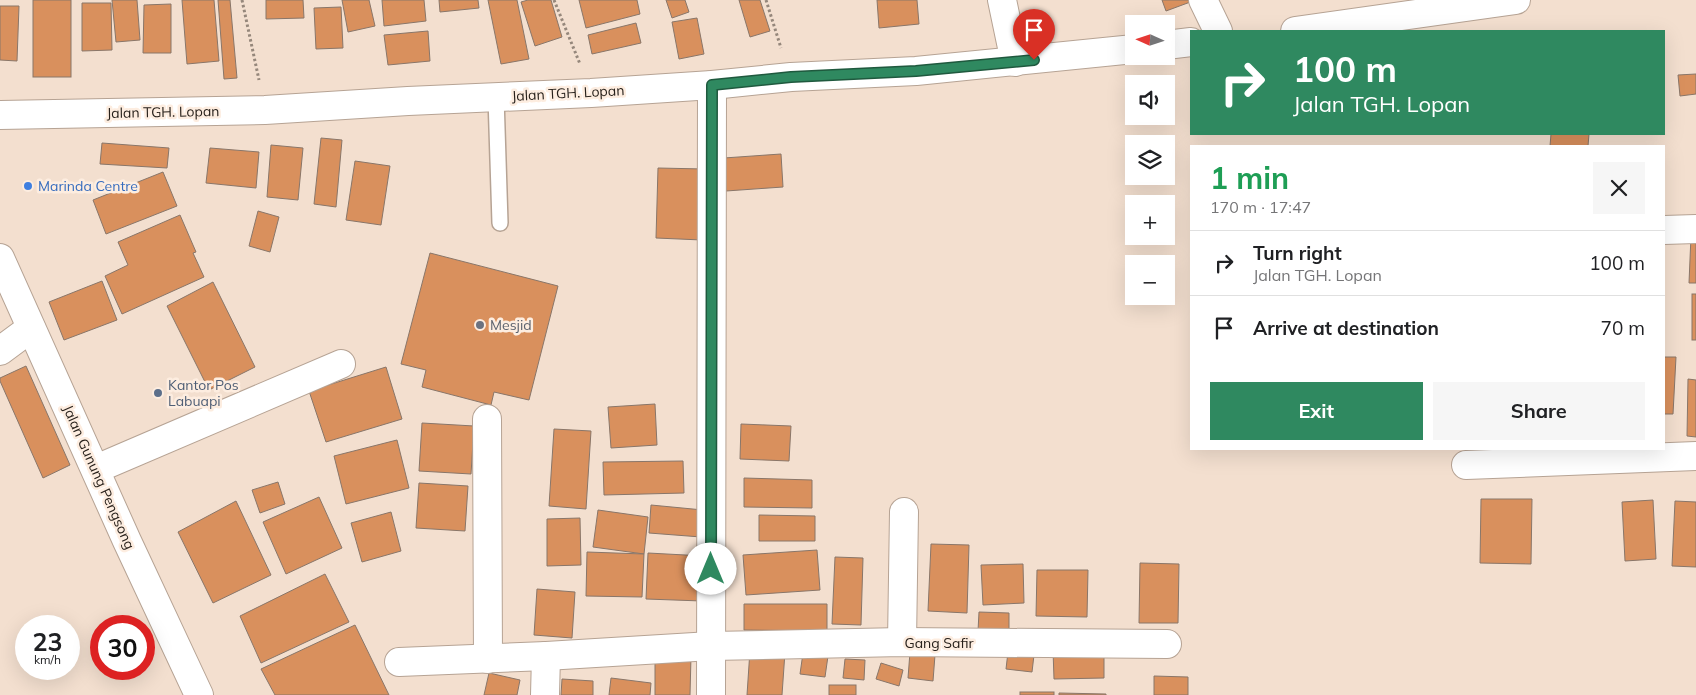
<!DOCTYPE html>
<meta charset="utf-8">
<style>
body{margin:0;font-family:Mulish,sans-serif;background:#f6f6f6;color:#202124;height:100vh;display:flex;flex-direction:column;font-size:19px;white-space:nowrap}
*{box-sizing:border-box;margin:0}
p{font-size:16px;color:#757577}
.icon{flex:none;width:28px;height:28px;fill:none;stroke:currentColor;stroke-width:2;stroke-linecap:round;stroke-linejoin:round}
.map{position:relative;flex:1;overflow:hidden}
.drawer{position:absolute;left:1190px;top:145px;width:475px;height:305px;display:flex;flex-direction:column;background:#fff;border-radius:0px;box-shadow:0 5px 20px #0002}
.drawer>*{flex:none}
.top-card{position:absolute;left:1190px;top:30px;width:475px;height:105px;border-radius:0px;box-shadow:0 5px 20px #0002;background:#2f8960;color:#fff;overflow:hidden}
.needle{width:32px;rotate:273deg}
.tools{position:absolute;left:1125px;top:15px;display:grid;gap:10px}
.tools a{display:grid;place-items:center;width:50px;height:50px;border-radius:0px;background:#fff;box-shadow:0 5px 20px #0002;font-size:25px}
.speed{position:absolute;left:15px;top:615px;display:flex;gap:10px;font-size:25px;font-weight:700;text-align:center}
.speed>*{display:grid;place-content:center;width:65px;height:65px;border-radius:50%;background:#fff;box-shadow:0 5px 20px #0002;line-height:1}
.speed small{font-size:12px;font-weight:400}
.speed .limit{border:8px solid #d22;background:#fff;color:#111}
.pin{position:absolute;display:grid;place-items:center;width:42px;height:42px;color:#fff;margin:-51px -21px;border-radius:50% 50% 50% 0;rotate:-45deg;box-shadow:0 0 5px #0007}
.pin .icon{rotate:45deg}
.me{position:absolute;width:55px;margin:-28px;rotate:0deg;stroke-linejoin:round;filter:drop-shadow(0 0 4px #0008)}
.turn{display:flex;align-items:center;gap:18px;height:105px;padding:0 20px;font-size:22px}
.turn .icon{width:65px;height:65px;stroke-width:2.5}
.turn b{display:block;font-size:35px;line-height:42px}
.round{display:grid;place-items:center;flex:none;width:52px;height:52px;border-radius:0px;background:#f6f6f6}
.summary{display:flex;align-items:center;justify-content:space-between;height:85px;padding:0 20px}
h1{font-size:30px;font-weight:700;line-height:38px;color:#1e9e55}
.button{display:flex;gap:10px;margin-top:auto;padding:10px 20px}
.button a{flex:1;height:58px;border-radius:0px;background:#2f8960;color:#fff;font-size:20px;font-weight:700;line-height:58px;text-align:center}
.button a+a{background:#f6f6f6;color:#202124}
ul{padding:0;list-style:none}
li{display:flex;align-items:center;gap:15px;height:65px;padding:0 20px;border-top:1px solid #e0e0e0}
li div{flex:1}
li b{display:block;font-size:19px}
li em{font-style:normal}
.map>svg:first-child{display:block}
.building{fill:#d9905d;stroke:#897669}
.lines{fill:none;stroke-linecap:round;stroke-linejoin:round}
.service-casing{stroke:#b6a394;stroke-width:18}
.minor-casing{stroke:#b6a394;stroke-width:30}
.tertiary-casing{stroke:#b6a394;stroke-width:30}
.trunk-casing{stroke:#b6a394;stroke-width:30}
.path{stroke:#95877b;stroke-width:3;stroke-dasharray:2.5 2.5;stroke-linecap:butt}
.service{stroke:#fff;stroke-width:15}
.minor{stroke:#fff;stroke-width:28}
.tertiary{stroke:#fff;stroke-width:28}
.trunk{stroke:#fff;stroke-width:28}
.route-casing{stroke:#1f593e;stroke-width:12}
.route{stroke:#2f8960;stroke-width:9}
.shop-dot{fill:#3f7fe0;stroke:#fdede0;stroke-width:2}
.worship-dot{fill:#6b7280;stroke:#fdede0;stroke-width:2}
.service-dot{fill:#5c6f8a;stroke:#fdede0;stroke-width:2}
.labels{text-anchor:middle;stroke-width:5;stroke-linejoin:round;paint-order:stroke}
.street-label{font-size:14px;fill:#27201a;stroke:#fdede0}
.shop-label{font-size:14px;fill:#366cbe;stroke:#fdede0;text-anchor:start}
.worship-label{font-size:14px;fill:#5b616d;stroke:#fdede0;text-anchor:start}
.service-label{font-size:14px;fill:#4e5e75;stroke:#fdede0;text-anchor:start}
</style>
<div class="map">
<svg width="1696" height="695" viewBox="0 0 1696 695">
<rect width="100%" height="100%" fill="#f3dfcf"/>
<g class="building">
<rect x="33" y="0" width="38" height="77"/>
<path d="M112,0H137L140,40L116,42Z"/>
<path d="M182,0H214L219,61L187,64Z"/>
<path d="M218,0H230L237,78L224,79Z"/>
<path d="M266,0H303L304,18L266,19Z"/>
<path d="M342,0H369L375,26L348,32Z"/>
<path d="M382,0H424L426,21L384,26Z"/>
<path d="M439,0H478L479,8L440,12Z"/>
<path d="M488,0H517L529,59L501,64Z"/>
<path d="M528,0H551L562,37L535,46L521,2Z"/>
<path d="M579,0H637L640,14L586,28Z"/>
<path d="M666,0H685L689,12L672,18Z"/>
<path d="M739,0H760L770,31L750,37Z"/>
<path d="M877,0H917L919,24L879,28Z"/>
<path d="M1162,0H1193V1L1166,11Z"/>
<path d="M82,3H111L112,50L82,51Z"/>
<path d="M171,4V53H143L144,5Z"/>
<path d="M0,6H19L17,61L0,60Z"/>
<path d="M341,7L343,48L316,49L314,8Z"/>
<path d="M697,18L704,54L679,59L672,22Z"/>
<path d="M636,23L641,43L592,54L588,35Z"/>
<path d="M428,31L430,61L388,65L384,35Z"/>
<path d="M1696,74V94L1680,96L1678,75Z"/>
<path d="M1551,134H1589L1588,146H1550Z"/>
<path d="M321,138L342,140L336,207L314,204Z"/>
<path d="M102,143L169,148L167,168L100,164Z"/>
<path d="M271,145L303,148L298,200L267,197Z"/>
<path d="M210,148L259,152L256,188L206,183Z"/>
<path d="M781,154L783,187L726,191L724,158Z"/>
<path d="M355,161L390,166L381,225L346,220Z"/>
<path d="M658,168L704,169L702,240L656,238Z"/>
<path d="M163,172L177,206L106,234L93,200Z"/>
<path d="M258,211L279,217L270,252L249,246Z"/>
<path d="M180,215L196,252L193,253L204,277L122,314L105,276L128,265L118,242Z"/>
<path d="M1691,236H1696V283H1689Z"/>
<path d="M430,253L558,286L529,400L494,392L491,405L422,387L426,370L401,364Z"/>
<path d="M102,281L117,320L64,340L49,302Z"/>
<path d="M213,282L255,367L209,390L167,306Z"/>
<rect x="1692" y="294" width="4" height="46"/>
<path d="M1664,357H1676L1673,414H1664Z"/>
<path d="M26,366L70,465L43,478L0,381V378Z"/>
<path d="M386,367L402,419L326,442L309,391Z"/>
<path d="M1688,379L1696,380V437L1687,436Z"/>
<path d="M655,404L657,445L611,448L608,407Z"/>
<path d="M422,423L474,426L471,474L419,471Z"/>
<path d="M741,424L791,426L789,461L740,459Z"/>
<path d="M554,429L591,431L586,509L549,506Z"/>
<path d="M397,440L409,488L346,504L334,456Z"/>
<path d="M683,461L684,493L604,495L603,462Z"/>
<path d="M744,478L812,480V508L744,507Z"/>
<path d="M278,482L285,504L260,513L252,490Z"/>
<path d="M419,483L468,486L465,531L416,528Z"/>
<path d="M319,497L342,548L286,574L263,522Z"/>
<path d="M1481,499H1532L1531,564L1480,563Z"/>
<path d="M1653,500L1656,559L1625,561L1622,502Z"/>
<path d="M236,501L271,575L213,603L178,532Z"/>
<path d="M1675,501L1696,502V567L1672,566Z"/>
<path d="M651,505L703,510L701,537L649,533Z"/>
<path d="M598,510L648,517L644,554L593,547Z"/>
<path d="M391,512L401,551L362,562L351,523Z"/>
<path d="M759,515L815,516V541H759Z"/>
<path d="M580,518L581,565L547,566V519Z"/>
<path d="M931,544L969,545L967,613L928,611Z"/>
<path d="M817,550L820,590L746,595L743,555Z"/>
<path d="M587,552L644,554L642,597L586,596Z"/>
<path d="M648,553L704,556L702,601L646,599Z"/>
<path d="M835,557L863,558L861,625L832,624Z"/>
<path d="M1140,563L1179,564L1178,623H1139Z"/>
<path d="M1023,564L1024,603L983,605L981,565Z"/>
<path d="M1037,570H1088L1087,617L1036,616Z"/>
<path d="M325,574L349,622L261,663L240,616Z"/>
<path d="M537,589L575,592L572,638L534,635Z"/>
<path d="M744,604H827V631L744,630Z"/>
<path d="M979,612L1009,613V632L978,631Z"/>
<path d="M355,625L389,695H275L261,669Z"/>
<path d="M804,646L829,649L825,677L800,674Z"/>
<path d="M750,650L785,652L782,695H747Z"/>
<path d="M1053,650H1104V678L1054,679Z"/>
<path d="M910,652L935,655L933,681L908,678Z"/>
<path d="M1008,652L1034,655L1032,672L1006,669Z"/>
<path d="M655,656H691L690,695H655Z"/>
<path d="M845,659L865,660L864,680L843,678Z"/>
<path d="M881,663L903,670L899,686L876,679Z"/>
<path d="M489,673L520,680L517,695H484Z"/>
<path d="M1154,676L1188,677V695H1154Z"/>
<path d="M611,678L651,683L650,695H609Z"/>
<path d="M562,679L593,681V695H561Z"/>
<rect x="829" y="685" width="27" height="10"/>
<rect x="1020" y="692" width="34" height="3"/>
<path d="M1059,693L1106,694V695H1059Z"/>
</g>
<g class="lines">
<g class="service-casing">
<path id="service" d="M496,97L500,223"/>
</g>
<g class="minor-casing">
<g id="minor">
<path d="M1002,0L1015,62"/>
<path d="M1203,0L1218,31"/>
<path d="M1664,230L1696,229"/>
<path d="M0,351L31,328"/>
<path d="M487,419L488,659"/>
<path d="M1466,465L1696,456"/>
<path d="M96,469L341,364"/>
<path d="M902,642L904,512"/>
<path d="M399,662L546,656L711,646L902,642L1167,644"/>
<path d="M545,695L546,656"/>
<path d="M711,695L712,85"/>
</g>
</g>
<g class="tertiary-casing">
<path id="tertiary" d="M0,258L127,541L199,695"/>
</g>
<g class="trunk-casing">
<g id="trunk">
<path d="M1295,31L1516,0"/>
<path d="M1166,45L1191,42"/>
<path d="M0,115L265,110L408,101L591,93L712,85L791,77L916,71L1134,49"/>
</g>
</g>
<g class="path">
<path d="M242,0L259,80"/>
<path d="M554,0L580,64"/>
<path d="M766,0L781,48"/>
</g>
<use href="#service" class="service"/>
<use href="#minor" class="minor"/>
<use href="#tertiary" class="tertiary"/>
<use href="#trunk" class="trunk"/>
</g>
<g class="lines">
<g class="route-casing">
<path id="route" d="M711,569L712,85L791,77L916,71L1034,60"/>
</g>
<use href="#route" class="route"/>
</g>
<circle class="shop-dot" cx="28" cy="186" r="5"/>
<circle class="worship-dot" cx="480" cy="325" r="5"/>
<circle class="service-dot" cx="158" cy="393" r="5"/>
<g class="labels">
<g class="street-label">
<text transform="translate(568 93) rotate(-3)" y="5">Jalan TGH. Lopan</text>
<text transform="translate(163 112) rotate(-1)" y="5">Jalan TGH. Lopan</text>
<text transform="translate(99 477) rotate(66)" y="5">Jalan Gunung Pengsong</text>
<text x="939" y="648">Gang Safir</text>
</g>
<g class="shop-label">
<text x="38" y="191">Marinda Centre</text>
</g>
<g class="worship-label">
<text x="490" y="330">Mesjid</text>
</g>
<g class="service-label">
<text x="168" y="390">Kantor Pos<tspan x="168" dy="16">Labuapi</tspan></text>
</g>
</g>
</svg>
<div class="tools">
<a><svg class="needle" viewBox="-14 -14 28 28"><path d="M0-13l5 13h-10z" fill="#e53935"/><path d="M0 13l5-13h-10z" fill="#757577"/></svg></a>
<a><svg class="icon" aria-label="sound" viewBox="0 0 24 24"><path d="M4 9h4l5-4v14l-5-4H4zM17 9q2 3 0 6"/></svg></a>
<a><svg class="icon" aria-label="layers" viewBox="0 0 24 24"><path d="M12 4l9 5-9 5-9-5zM3 14l9 5 9-5"/></svg></a>
<a>+</a>
<a>−</a>
</div>
<div class="speed"><div>23<small>km/h</small></div><div class="limit">30</div></div>
<div class="pin" style="left:1034px;top:60px;background:#d93025"><svg class="icon" aria-label="arrive" viewBox="0 0 24 24"><path d="M6 21V4h12l-3 4 3 4H6"/></svg></div>
<svg class="me" style="left:711px;top:569px" viewBox="-20 -20 40 40"><circle r="19" fill="#fff"/><path d="M0-13L10 11 0 6-10 11z" fill="#2f8960"/></svg>
<div class="top-card">
<div class="turn"><svg class="icon" aria-label="right" viewBox="0 0 24 24"><path d="M7 20v-9h11M14 6l5 5-5 5"/></svg><div><b>100 m</b>Jalan TGH. Lopan</div></div>
</div>
<section class="drawer">
<div class="summary"><div><h1>1 min</h1><p>170 m · 17:47</p></div><a class="round"><svg class="icon" aria-label="close" viewBox="0 0 24 24"><path d="M6 6l12 12M18 6L6 18"/></svg></a></div>
<ul>
<li><svg class="icon" aria-label="right" viewBox="0 0 24 24"><path d="M7 20v-9h11M14 6l5 5-5 5"/></svg><div><b>Turn right</b><p>Jalan TGH. Lopan</p></div><em>100 m</em></li>
<li><svg class="icon" aria-label="arrive" viewBox="0 0 24 24"><path d="M6 21V4h12l-3 4 3 4H6"/></svg><div><b>Arrive at destination</b></div><em>70 m</em></li>
</ul>
<div class="button"><a>Exit</a><a>Share</a></div>
</section>
</div>
